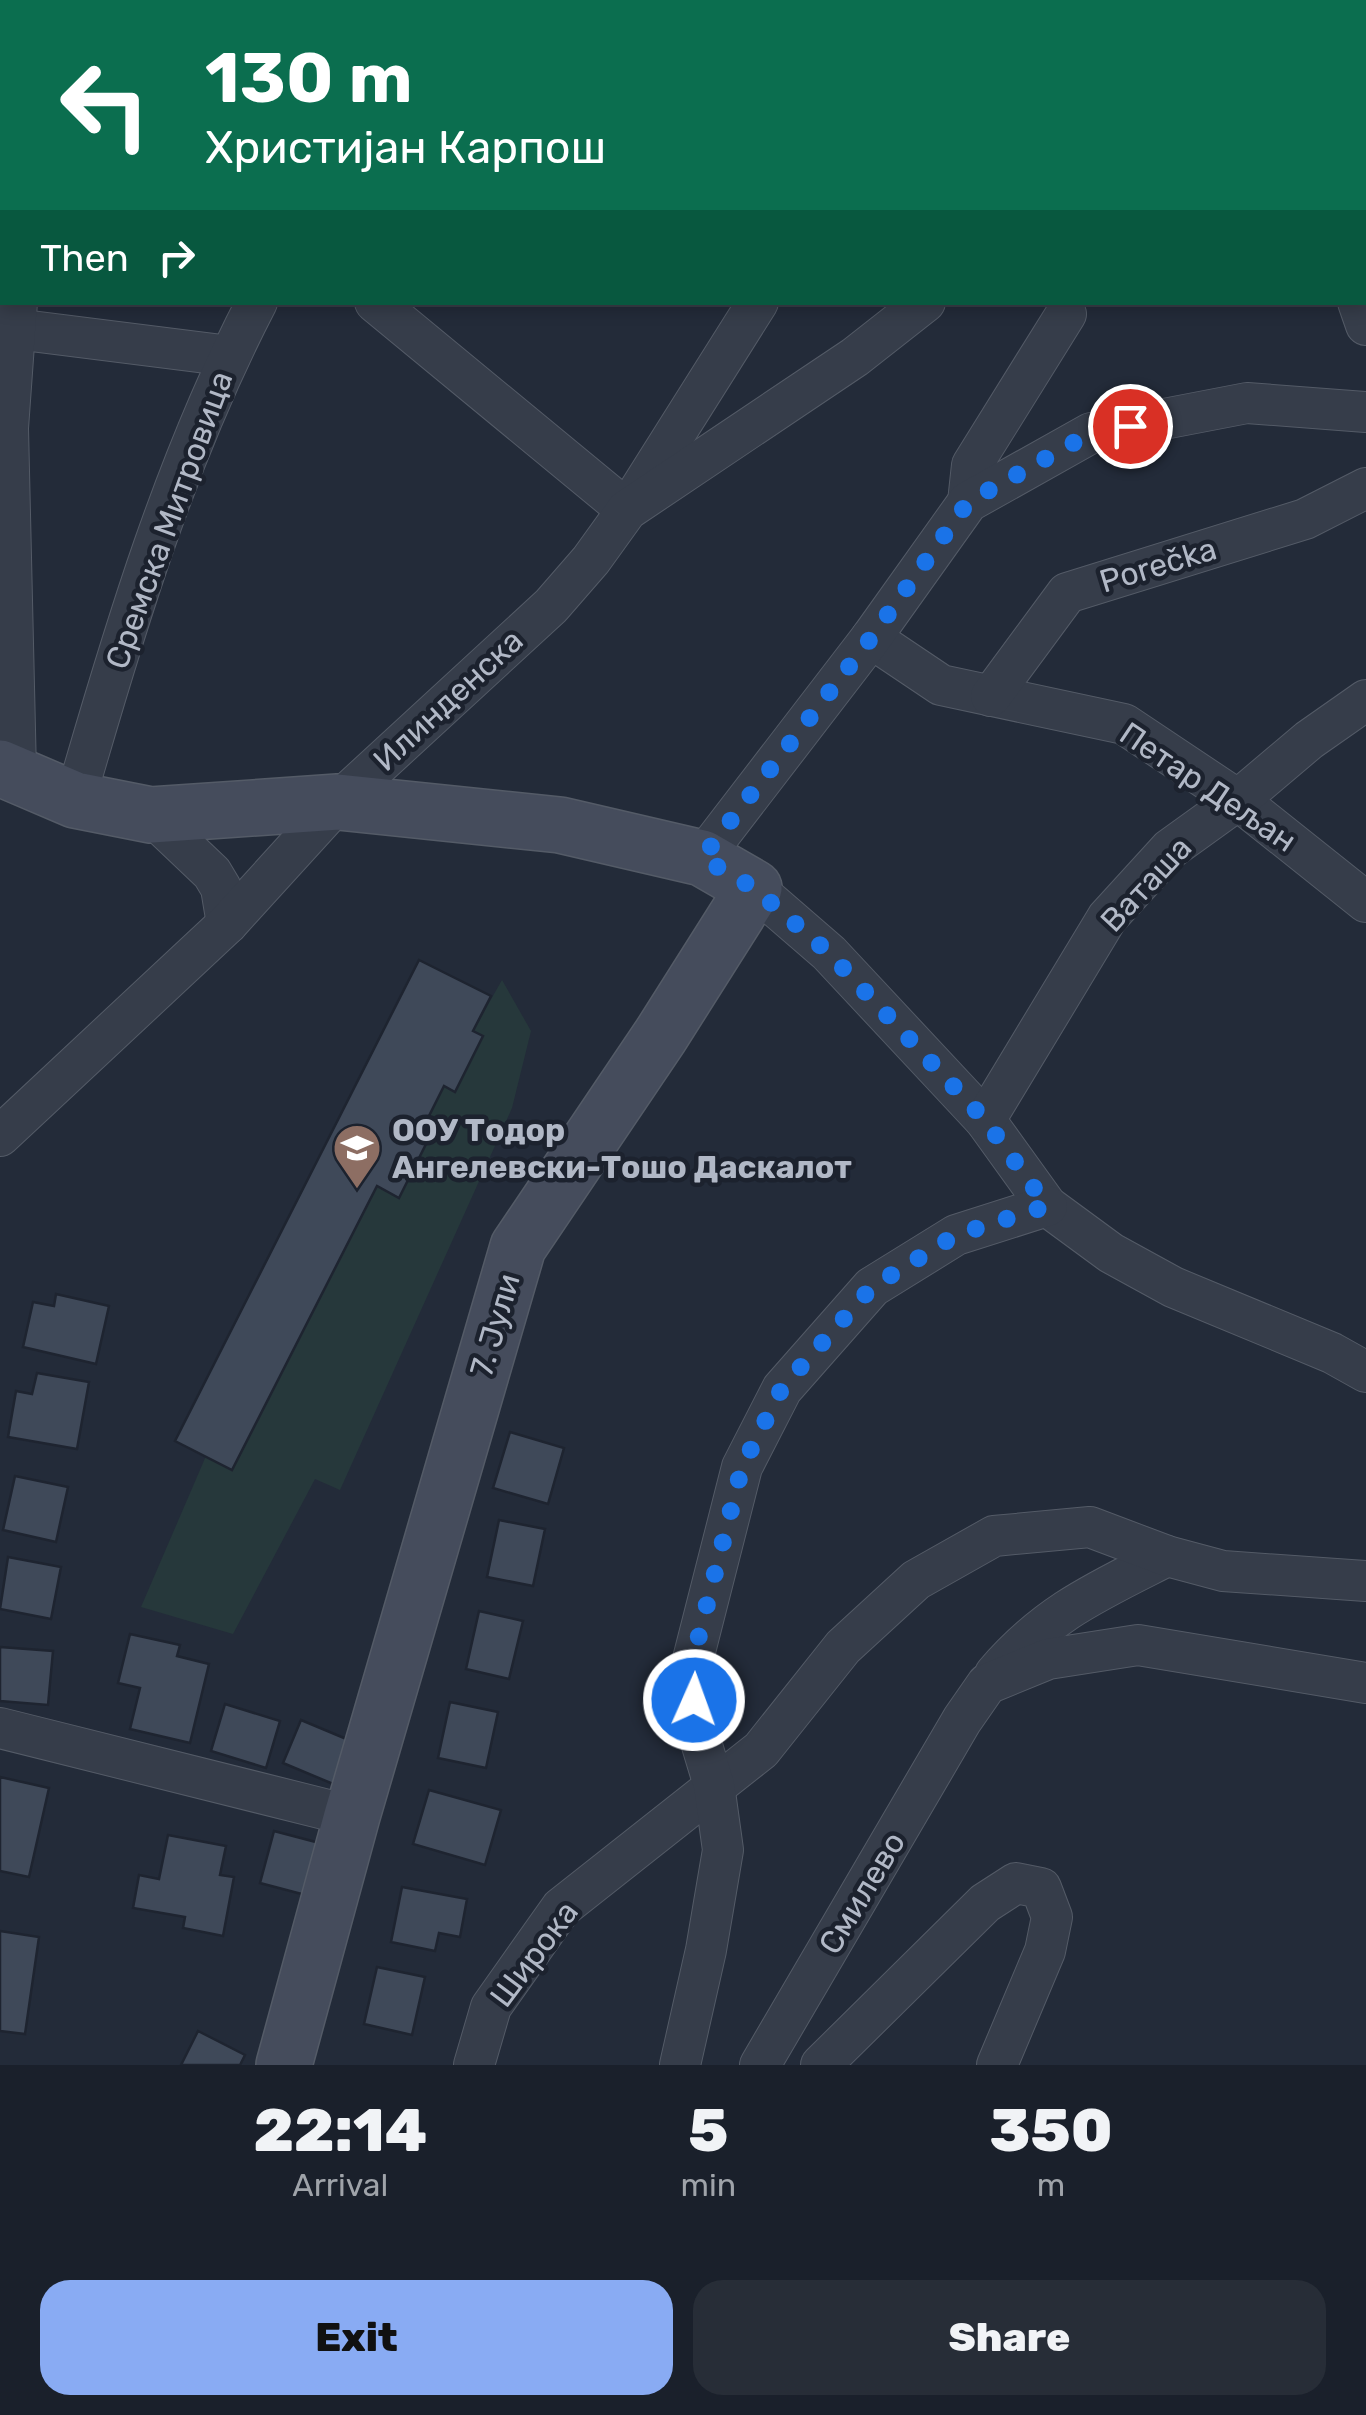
<!DOCTYPE html>
<meta charset="utf-8">
<style>
body{margin:0;font-family:Rubik,sans-serif;background:#272d37;color:#f1f3f6;height:100vh;display:flex;flex-direction:column;font-size:38px;white-space:nowrap}
*{box-sizing:border-box;margin:0}
p{font-size:32px;color:#9fa3a9}
.icon{flex:none;width:55px;height:55px;fill:none;stroke:currentColor;stroke-width:2;stroke-linecap:round;stroke-linejoin:round}
.map{position:relative;height:2065px;overflow:hidden}
.details{display:flex;flex-direction:column;background:#1a202b;flex:1}
.details>*{flex:none}
.hud{position:absolute;left:0px;top:0px;width:1368px;height:305px;box-shadow:0 5px 15px #0003,0 0 0 2px #383e47;background:#0b6e4f;color:#fff;overflow:hidden}
.pin{position:absolute;display:grid;place-items:center;width:85px;height:85px;color:#fff;margin:-42px;border:5px solid #fff;border-radius:50%;box-shadow:0 2px 10px #0007}
.me{position:absolute;width:110px;margin:-55px;rotate:2deg;stroke-linejoin:round;filter:drop-shadow(0 0 8px #0008)}
.turn{display:flex;align-items:center;gap:35px;height:210px;padding:0 40px;font-size:45px}
.turn .icon{width:130px;height:130px;stroke-width:2.5}
.turn b{display:block;font-size:70px;line-height:85px}
.then{display:flex;align-items:center;height:95px;padding:0 40px;background:#0003;gap:20px;font-size:38px}
.eta{display:flex;justify-content:space-evenly;align-items:center;height:170px;text-align:center}
.eta b{font-size:60px;font-weight:800;line-height:70px}
.action{display:flex;gap:20px;margin-top:auto;padding:20px 40px}
.action a{flex:1;height:115px;border-radius:30px;background:#89abf3;color:#111;font-size:40px;font-weight:800;line-height:115px;text-align:center}
.action a+a{background:#272d37;color:#f1f3f6}
.map>svg:first-child{display:block}
.pitch{fill:#26383b}
.building{fill:#3f4959;stroke:#1e2430;stroke-width:2.5}
.lines{fill:none;stroke-linecap:round;stroke-linejoin:round}
.street-casing{stroke:#545b67;stroke-width:42}
.secondary-casing{stroke:#545b67;stroke-width:58}
.street{stroke:#363d4a;stroke-width:40}
.secondary{stroke:#454c5c;stroke-width:55}
.route{stroke:#1a73e8;stroke-width:18;stroke-dasharray:0 32.4}
.labels{text-anchor:middle;stroke-width:9;stroke-linejoin:round;paint-order:stroke}
.street-label{font-size:32px;fill:#b1b8c6;stroke:#1c222e}
.poi-label{font-size:32px;font-weight:bold;fill:#b1b8c6;stroke:#1c222e;text-anchor:start}
</style>
<div class="map">
<svg width="1366" height="2065" viewBox="0 0 1366 2065">
<rect width="100%" height="100%" fill="#232b39"/>
<path class="pitch" d="M502,980L531,1031L512,1108L340,1490L315,1479L233,1634L141,1607L206,1456L233,1469L377,1186L400,1197L437,1123L429,1118L444,1086L456,1091L483,1037L473,1031Z"/>
<g class="building">
<path d="M419,960L491,996L473,1031L483,1036L455,1092L444,1086L428,1118L437,1122L399,1198L377,1186L232,1470L175,1441Z"/>
<path d="M56,1294L109,1306L96,1364L23,1347L33,1302L54,1306Z"/>
<path d="M37,1373L89,1382L77,1449L8,1437L16,1391L32,1394Z"/>
<path d="M510,1432L564,1448L548,1504L493,1488Z"/>
<path d="M15,1476L68,1487L56,1542L3,1530Z"/>
<path d="M499,1520L545,1529L533,1586L487,1577Z"/>
<path d="M8,1557L61,1567L51,1619L0,1609Z"/>
<path d="M479,1611L523,1621L509,1679L466,1669Z"/>
<path d="M130,1634L180,1645L177,1656L209,1664L190,1743L130,1729L140,1688L118,1683Z"/>
<path d="M0,1647L53,1651L48,1705L0,1701Z"/>
<path d="M450,1702L498,1712L486,1768L438,1758Z"/>
<path d="M225,1704L280,1721L266,1768L211,1751Z"/>
<path d="M301,1720L356,1743L338,1786L283,1763Z"/>
<path d="M0,1777L49,1788L29,1877L0,1871Z"/>
<path d="M429,1790L501,1810L485,1865L413,1844Z"/>
<path d="M274,1831L327,1845L313,1897L260,1883Z"/>
<path d="M168,1835L226,1846L220,1875L234,1877L223,1936L183,1928L185,1917L133,1908L139,1875L159,1879Z"/>
<path d="M402,1887L467,1899L460,1937L439,1933L435,1951L391,1942Z"/>
<path d="M0,1931L39,1937L25,2034L0,2031Z"/>
<path d="M377,1967L425,1977L412,2035L364,2024Z"/>
<path d="M198,2031L245,2055L240,2065H181Z"/>
</g>
<g class="lines">
<g class="street-casing">
<g id="street">
<path d="M295,0L300,2"/>
<path d="M476,0L480,2"/>
<path d="M40,2V0"/>
<path d="M436,2L438,0"/>
<path d="M928,2L929,0"/>
<path d="M1285,2L1287,0"/>
<path d="M1365,132H1366"/>
<path d="M1365,271L1366,268"/>
<path d="M375,302L627,510L758,302"/>
<path d="M1358,302L1366,325"/>
<path d="M15,329L230,356"/>
<path d="M968,502L972,465L1066,314"/>
<path d="M871,638L941,685L1124,724L1238,800L1366,902"/>
<path d="M991,696L1067,593L1305,519L1366,488"/>
<path d="M16,773L8,428L17,302"/>
<path d="M75,800C124,630 175,460 257,302"/>
<path d="M151,815L212,873L221,888L227,924"/>
<path d="M702,858L871,638L968,502L1091,433L1247,403L1366,412"/>
<path d="M754,888L829,953L985,1120L1047,1206L1111,1253L1173,1287L1332,1353L1366,1372"/>
<path d="M985,1120L1107,918L1170,849L1238,800L1309,740L1366,700"/>
<path d="M0,1136L227,924L338,802L551,606L591,560L627,510L855,357L925,302"/>
<path d="M995,1674C1047,1613 1098,1591 1167,1556"/>
<path d="M0,1728L352,1816"/>
<path d="M474,2065L491,2007L561,1908L761,1750L843,1647L916,1580L994,1536L1090,1527L1167,1556L1223,1571L1366,1581"/>
<path d="M680,2065L706,1950L723,1850L714,1785L697,1729L690,1671L742,1467L782,1389L872,1287L956,1235L1047,1206"/>
<path d="M760,2065L962,1720L987,1684L1048,1659L1138,1645L1366,1683"/>
<path d="M821,2065L985,1903L1016,1883L1041,1888L1052,1917L1045,1951L997,2065"/>
</g>
</g>
<g class="secondary-casing">
<path id="secondary" d="M0,768L75,800L151,815L338,802L560,825L702,858L754,888L661,1035L518,1247L352,1816L284,2065"/>
</g>
<use href="#street" class="street"/>
<use href="#secondary" class="secondary"/>
</g>
<g class="lines">
<path class="route" d="M694,1700L690,1671L742,1467L782,1388L872,1287L956,1235L1047,1206L985,1120L829,953L754,888L702,858L871,638L968,502L1091,433L1130,426"/>
</g>
<defs>
<g id="school-pin" transform="scale(2.5)"><path d="M0 17L-7.5 6A9.5 9.5 0 1 1 7.5 6Z" fill="#8d6e63" stroke="#1c222e"/><path d="M0-5L7-2L0 1L-7-2ZM-4 1L0 2.5L4 1V4Q0 6-4 4Z" fill="#fff"/></g>
</defs>
<g fill-rule="evenodd">
<use href="#school-pin" x="357" y="1148"/>
</g>
<g class="labels">
<g class="street-label">
<text transform="translate(169 520) rotate(-70)" y="11">Сремска Митровица</text>
<text transform="translate(1158 565) rotate(-17)" y="11">Porečka</text>
<text transform="translate(448 700) rotate(-43)" y="11">Илинденска</text>
<text transform="translate(1208 787) rotate(34)" y="11">Петар Дељан</text>
<text transform="translate(1146 884) rotate(-47)" y="11">Ваташа</text>
<text transform="translate(495 1325) rotate(-74)" y="11">7. Јули</text>
<text transform="translate(862 1893) rotate(-59)" y="11">Смилево</text>
<text transform="translate(534 1954) rotate(-53)" y="11">Широка</text>
</g>
<g class="poi-label">
<text x="392" y="1141">ООУ Тодор<tspan x="392" dy="37">Ангелевски-Тошо Даскалот</tspan></text>
</g>
</g>
</svg>
<div class="pin" style="left:1130px;top:426px;background:#d93025"><svg class="icon" aria-label="arrive" viewBox="0 0 24 24"><path d="M6 21V4h12l-3 4 3 4H6"/></svg></div>
<svg class="me" style="left:694px;top:1700px" viewBox="-20 -20 40 40"><circle r="17" fill="#1a73e8" stroke="#fff" stroke-width="3"/><path d="M0-11L8 9 0 5-8 9z" fill="#fff"/></svg>
<div class="hud">
<div class="turn"><svg class="icon" aria-label="left" viewBox="0 0 24 24"><path d="M17 20v-9H6M10 6l-5 5 5 5"/></svg><div><b>130 m</b>Христијан Карпош</div></div>
<div class="then">Then<svg class="icon" aria-label="right" viewBox="0 0 24 24"><path d="M7 20v-9h11M14 6l5 5-5 5"/></svg></div>
</div>
</div>
<section class="details">
<div class="eta">
<div><b>22:14</b><p>Arrival</p></div>
<div><b>5</b><p>min</p></div>
<div><b>350</b><p>m</p></div>
</div>
<div class="action"><a>Exit</a><a>Share</a></div>
</section>
